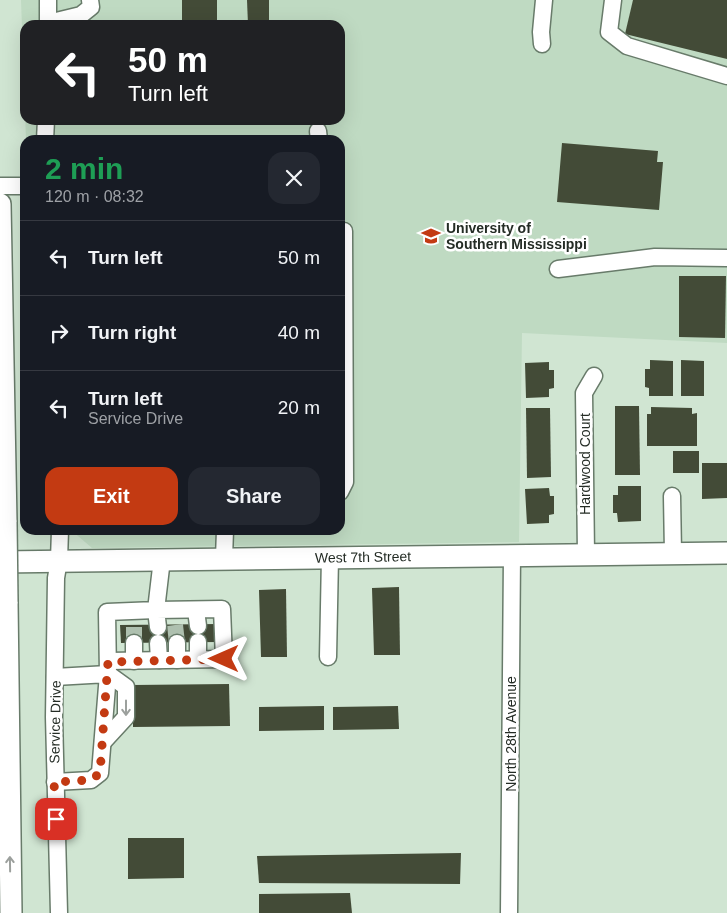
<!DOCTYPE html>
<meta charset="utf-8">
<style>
body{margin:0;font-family:Arial,sans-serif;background:#242831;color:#f1f3f6;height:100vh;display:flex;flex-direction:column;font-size:19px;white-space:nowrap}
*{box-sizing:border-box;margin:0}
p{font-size:16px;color:#9ea1a6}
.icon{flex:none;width:28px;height:28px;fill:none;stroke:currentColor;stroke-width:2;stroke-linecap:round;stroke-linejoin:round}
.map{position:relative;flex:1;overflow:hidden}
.sheet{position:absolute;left:20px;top:135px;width:325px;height:400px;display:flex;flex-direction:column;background:#171b24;border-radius:15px;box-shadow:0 5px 20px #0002}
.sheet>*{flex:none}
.guide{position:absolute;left:20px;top:20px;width:325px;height:105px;border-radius:15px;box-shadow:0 5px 20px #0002;background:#202124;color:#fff;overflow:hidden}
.pin{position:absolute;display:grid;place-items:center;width:42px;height:42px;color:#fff;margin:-21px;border-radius:10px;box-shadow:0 2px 8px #0006}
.me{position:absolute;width:55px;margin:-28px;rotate:270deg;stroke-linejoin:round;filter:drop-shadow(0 0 4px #0008)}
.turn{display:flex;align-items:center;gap:18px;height:105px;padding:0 25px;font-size:22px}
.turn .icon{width:65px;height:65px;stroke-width:2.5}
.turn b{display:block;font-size:35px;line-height:42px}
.round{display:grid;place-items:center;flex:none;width:52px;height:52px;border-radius:15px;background:#242831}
.overview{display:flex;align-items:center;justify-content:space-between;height:85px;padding:0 25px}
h1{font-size:30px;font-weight:700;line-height:38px;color:#1e9e55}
.action{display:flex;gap:10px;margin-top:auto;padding:10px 25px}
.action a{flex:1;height:58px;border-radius:15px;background:#c33a12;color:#fff;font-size:20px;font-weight:700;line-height:58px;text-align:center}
.action a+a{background:#242831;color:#f1f3f6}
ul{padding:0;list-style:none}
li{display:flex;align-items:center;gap:15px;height:75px;padding:0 25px;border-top:1px solid #363941}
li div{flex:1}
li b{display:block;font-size:19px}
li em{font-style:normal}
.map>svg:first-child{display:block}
.built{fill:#bfdac2;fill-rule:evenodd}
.building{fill:#434b37}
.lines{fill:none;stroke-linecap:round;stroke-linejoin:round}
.minor-tunnel{stroke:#aec0af;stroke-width:16;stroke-dasharray:16 8;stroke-linecap:butt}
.minor-casing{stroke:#687b6a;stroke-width:19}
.major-casing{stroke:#687b6a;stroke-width:24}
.minor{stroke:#fff;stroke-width:16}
.major{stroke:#fff;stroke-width:21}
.major-bridge-casing{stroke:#687b6a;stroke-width:24;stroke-linecap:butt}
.major-bridge{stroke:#fff;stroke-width:21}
.oneway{stroke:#9ca09d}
.route{stroke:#c33a12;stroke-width:9;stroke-dasharray:0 16.2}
.labels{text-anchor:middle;stroke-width:5;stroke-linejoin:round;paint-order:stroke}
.poi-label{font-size:14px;font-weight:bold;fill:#242c25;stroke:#fff;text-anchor:start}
.street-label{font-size:14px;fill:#242c25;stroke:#fff}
</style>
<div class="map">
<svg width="727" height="913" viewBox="0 0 727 913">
<rect width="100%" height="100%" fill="#d0e5d2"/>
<path class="built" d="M21,0H727V343L522,333L519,542L92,548L71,530H340V140H26ZM25,25H340V120H25Z"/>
<g class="building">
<rect x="182" y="0" width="35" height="25"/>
<path d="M247,0H269V25H248Z"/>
<path d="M633,0H727V59L625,34Z"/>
<path d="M562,143L658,151L657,162H663L659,210L557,202Z"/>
<path d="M679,276H726L725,338L679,337Z"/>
<path d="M650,360L673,361V396H649V388L645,387V369H650Z"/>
<path d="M681,360L704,361V396H681Z"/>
<path d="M549,362V370H554V388L549,389V397L526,398L525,363Z"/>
<path d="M615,406H639L640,475H615Z"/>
<path d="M651,407L692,408V414L697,413V446H647V414H651Z"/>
<path d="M526,408H550L551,477L527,478Z"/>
<rect x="673" y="451" width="26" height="22"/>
<path d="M702,463H727V498L702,499Z"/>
<path d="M618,486H641V521L618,522L617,513H613V495H618Z"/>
<path d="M549,488L550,496H554V514L549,515V523L527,524L525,489Z"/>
<path d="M399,587L400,655H374L372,588Z"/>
<path d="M286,589L287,657H261L259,590Z"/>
<path d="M219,624V642L121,643L120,625Z"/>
<path d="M229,684L230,726L133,727V685Z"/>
<path d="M324,706V730L259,731V707Z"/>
<path d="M398,706L399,729L333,730V707Z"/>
<path d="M128,838H184V878L128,879Z"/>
<path d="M461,853L460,884L259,883L257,856Z"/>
<path d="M350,893L352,913H259V894Z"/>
</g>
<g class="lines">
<g class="minor-tunnel">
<path d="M175,625L177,643"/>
<path d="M134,627V643"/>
</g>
<g class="minor-casing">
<g id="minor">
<path d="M613,0L609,32L627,46L727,76"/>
<path d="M48,23L81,15L91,7L90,0"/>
<path d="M48,25V0"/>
<path d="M542,44L541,32L544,0"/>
<path d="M318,131L319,140"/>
<path d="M45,140L46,120"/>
<path d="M0,186H25"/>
<path d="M340,231H344L345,482L340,492"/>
<path d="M558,269L655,257L727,258"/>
<path d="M672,496L673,553"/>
<path d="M586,554L584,393L594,376"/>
<path d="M224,558L225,530"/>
<path d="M196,610L198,626"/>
<path d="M198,642V659"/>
<path d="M158,643L159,660"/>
<path d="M177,643V660"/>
<path d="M328,657L330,557"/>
<path d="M109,661L224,659L222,609L156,610L158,627"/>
<path d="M134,661V643"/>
<path d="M103,742L126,717V687L108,674L107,612L156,610L162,559"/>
<path d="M55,782L91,780L100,773L108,674L55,677"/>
<path d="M59,913L54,717L56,578L59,560L60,530"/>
<path d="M509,913L512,555"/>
</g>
</g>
<g class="major-casing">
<g id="major">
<path d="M0,204L6,522"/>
<path d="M0,562L727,553"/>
<path d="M7,602L11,913"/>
</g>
</g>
<use href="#minor" class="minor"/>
<use href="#major" class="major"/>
<g class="major-bridge-casing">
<path id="major-bridge" d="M6,522L7,602"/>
</g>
<use href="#major-bridge" class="major-bridge"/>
</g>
<defs><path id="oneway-shaft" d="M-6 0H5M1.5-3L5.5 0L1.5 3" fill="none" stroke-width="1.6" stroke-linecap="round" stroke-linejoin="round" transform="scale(1.25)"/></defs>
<g class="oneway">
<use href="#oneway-shaft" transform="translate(126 708) rotate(90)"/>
<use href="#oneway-shaft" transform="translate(10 864) rotate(-91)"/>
</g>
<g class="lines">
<path class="route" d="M56,819L54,782L91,780L100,773L108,662L224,659"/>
</g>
<defs>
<g id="university-bare" transform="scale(1.5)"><path d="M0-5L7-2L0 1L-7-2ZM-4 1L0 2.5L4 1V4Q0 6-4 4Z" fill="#c33a12" stroke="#fff" stroke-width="2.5" paint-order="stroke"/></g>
</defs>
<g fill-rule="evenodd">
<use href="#university-bare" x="431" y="236"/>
</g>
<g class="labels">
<g class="poi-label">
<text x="446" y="233">University of<tspan x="446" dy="16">Southern Mississippi</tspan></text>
</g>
<g class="street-label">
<text transform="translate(585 464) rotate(-90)" y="5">Hardwood Court</text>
<text transform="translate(363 557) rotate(-1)" y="5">West 7th Street</text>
<text transform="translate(55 722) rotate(-89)" y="5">Service Drive</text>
<text transform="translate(511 734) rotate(-90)" y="5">North 28th Avenue</text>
</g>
</g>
</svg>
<div class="pin" style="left:56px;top:819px;background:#d93025"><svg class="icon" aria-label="arrive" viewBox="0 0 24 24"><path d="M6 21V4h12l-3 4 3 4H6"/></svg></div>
<svg class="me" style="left:224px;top:659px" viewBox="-20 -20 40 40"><path d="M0-17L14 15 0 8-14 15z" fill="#c33a12" stroke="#fff" stroke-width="4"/></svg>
<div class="guide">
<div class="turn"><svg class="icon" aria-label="left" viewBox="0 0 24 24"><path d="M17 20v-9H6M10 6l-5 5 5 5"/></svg><div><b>50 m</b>Turn left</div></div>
</div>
<section class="sheet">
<div class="overview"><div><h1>2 min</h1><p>120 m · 08:32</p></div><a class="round"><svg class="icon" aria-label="close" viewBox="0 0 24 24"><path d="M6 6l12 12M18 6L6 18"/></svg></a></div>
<ul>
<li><svg class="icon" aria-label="left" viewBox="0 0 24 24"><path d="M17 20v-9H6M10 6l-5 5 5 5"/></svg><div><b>Turn left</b></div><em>50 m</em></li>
<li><svg class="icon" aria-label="right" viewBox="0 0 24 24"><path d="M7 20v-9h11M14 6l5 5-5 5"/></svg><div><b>Turn right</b></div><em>40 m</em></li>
<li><svg class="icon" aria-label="left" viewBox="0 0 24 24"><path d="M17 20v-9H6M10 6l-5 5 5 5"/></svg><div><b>Turn left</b><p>Service Drive</p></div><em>20 m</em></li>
</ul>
<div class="action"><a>Exit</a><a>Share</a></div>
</section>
</div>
